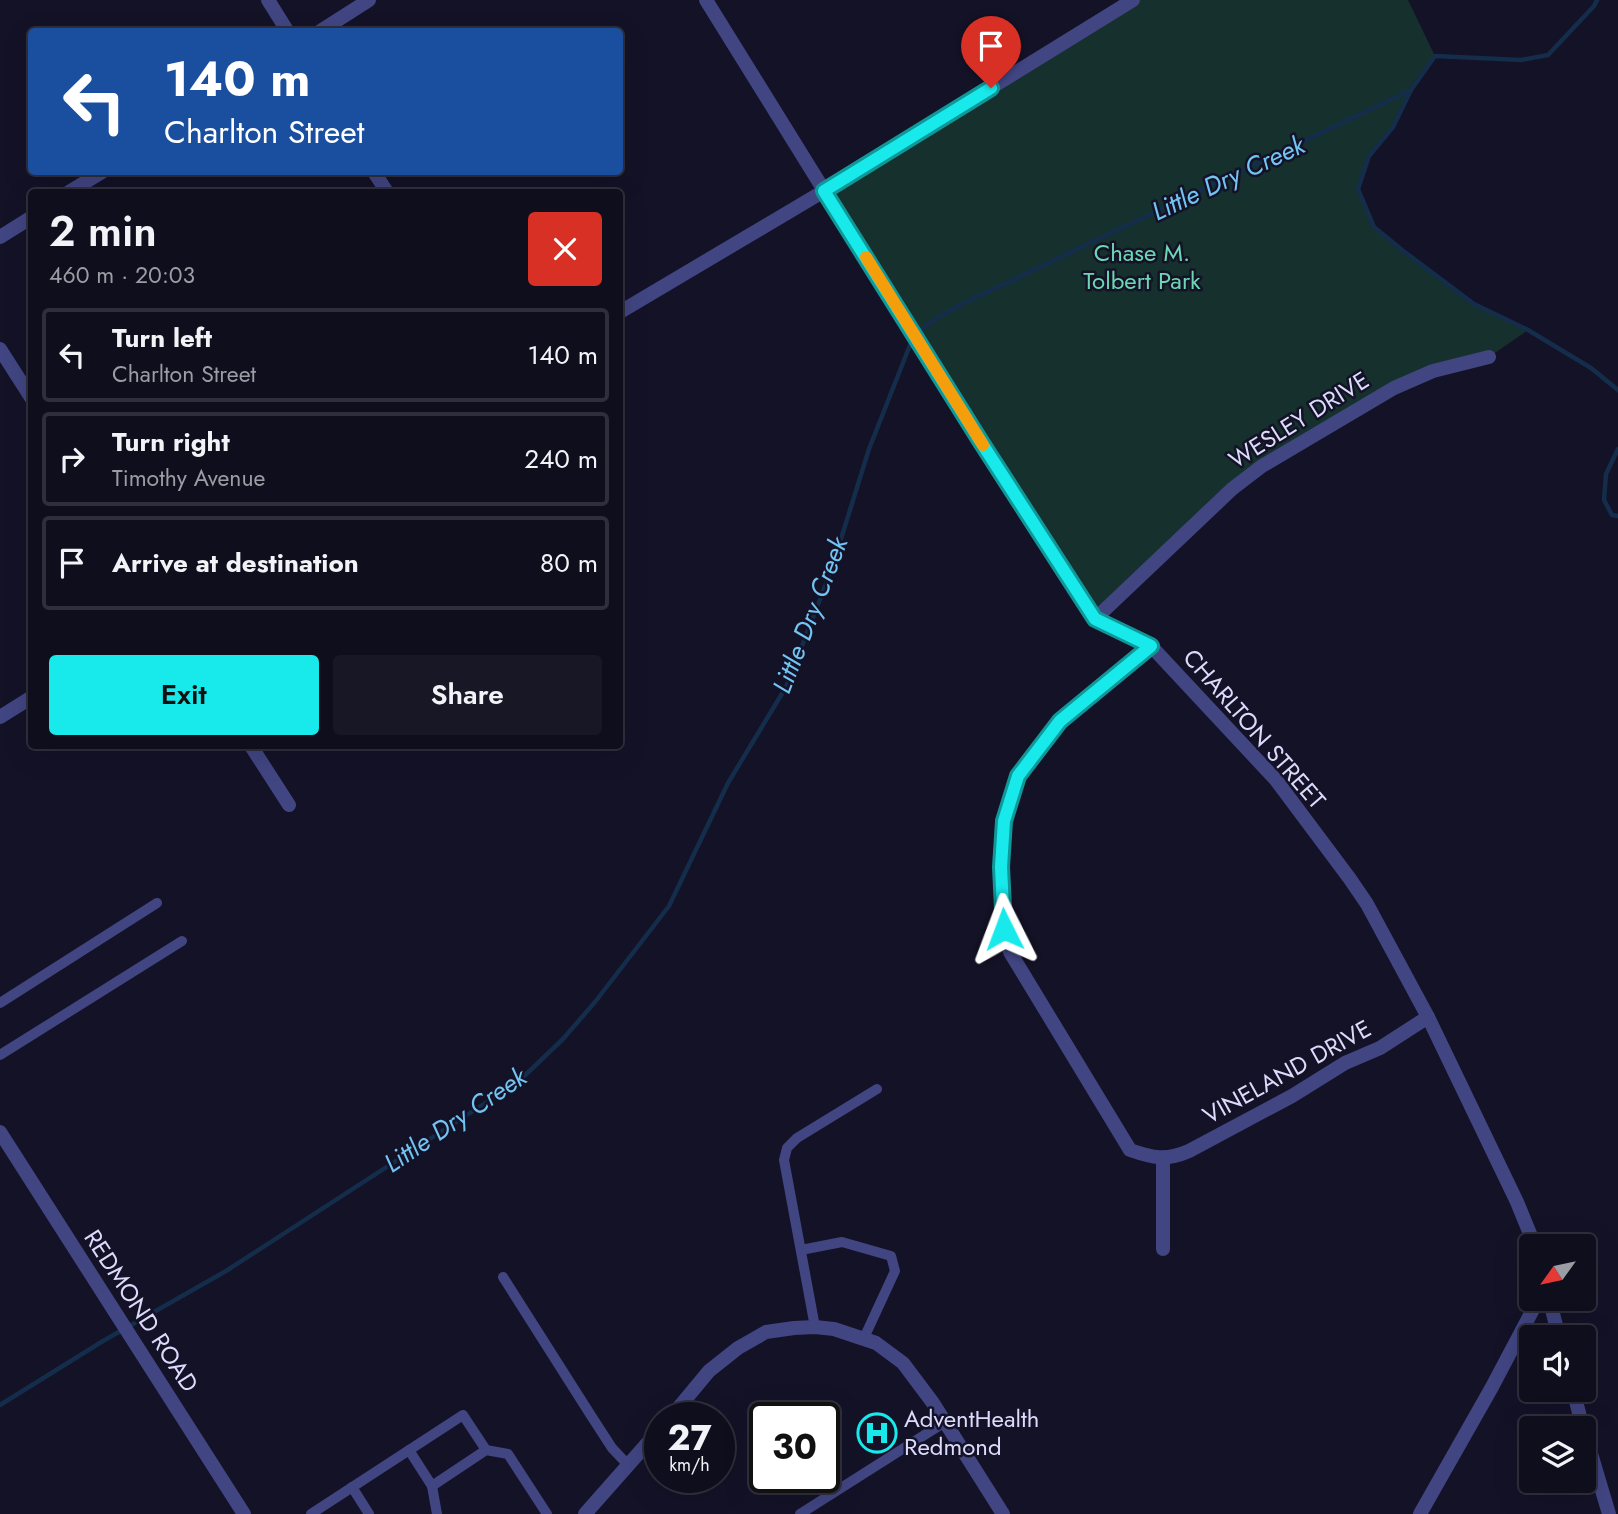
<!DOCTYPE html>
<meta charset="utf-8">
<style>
body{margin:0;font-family:Jost,sans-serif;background:#181726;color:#f1f3f6;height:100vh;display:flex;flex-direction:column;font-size:26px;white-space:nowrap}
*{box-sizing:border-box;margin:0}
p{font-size:23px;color:#9b9ca4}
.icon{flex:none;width:38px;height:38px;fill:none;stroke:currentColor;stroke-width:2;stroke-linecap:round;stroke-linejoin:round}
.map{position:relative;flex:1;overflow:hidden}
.side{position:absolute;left:28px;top:189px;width:595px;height:560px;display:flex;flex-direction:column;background:#0f0e1d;border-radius:7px;box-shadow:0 7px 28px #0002,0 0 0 2px #2f2e3b}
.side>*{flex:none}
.top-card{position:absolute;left:28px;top:28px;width:595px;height:147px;border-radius:7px;box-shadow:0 7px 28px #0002,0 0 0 2px #2f2e3b;background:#1a4fa0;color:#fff;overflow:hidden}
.needle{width:46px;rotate:237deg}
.fabs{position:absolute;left:1519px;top:1234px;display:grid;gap:14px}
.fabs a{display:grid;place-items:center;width:77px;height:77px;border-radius:7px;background:#0f0e1d;box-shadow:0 7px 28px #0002,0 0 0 2px #2f2e3b;font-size:35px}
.speed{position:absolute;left:644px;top:1402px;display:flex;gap:14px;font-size:35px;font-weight:700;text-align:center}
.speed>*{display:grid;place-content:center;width:91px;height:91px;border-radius:50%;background:#0f0e1d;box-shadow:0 7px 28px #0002,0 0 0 2px #2f2e3b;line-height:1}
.speed small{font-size:18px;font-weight:400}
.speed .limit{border:4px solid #111;border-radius:10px;background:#fff;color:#111}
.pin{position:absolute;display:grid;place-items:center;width:60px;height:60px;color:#fff;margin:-72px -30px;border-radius:50% 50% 50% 0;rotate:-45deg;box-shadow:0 0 7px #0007}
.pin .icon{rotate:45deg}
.me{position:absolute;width:77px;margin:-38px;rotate:357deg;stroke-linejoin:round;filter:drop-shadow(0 0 5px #0008)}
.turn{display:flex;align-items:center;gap:24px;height:147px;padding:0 21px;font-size:32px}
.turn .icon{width:91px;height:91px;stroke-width:2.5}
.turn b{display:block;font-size:49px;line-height:60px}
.round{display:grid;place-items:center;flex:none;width:74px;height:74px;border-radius:7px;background:#181726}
.overview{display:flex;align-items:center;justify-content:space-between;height:119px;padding:0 21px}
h1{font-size:42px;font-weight:600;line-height:52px}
.action{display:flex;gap:14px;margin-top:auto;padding:14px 21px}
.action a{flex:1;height:80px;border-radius:7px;background:#18eaec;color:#111;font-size:28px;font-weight:600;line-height:80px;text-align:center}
.action a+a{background:#181726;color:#f1f3f6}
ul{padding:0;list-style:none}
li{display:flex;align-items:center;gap:21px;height:94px;margin:0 14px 10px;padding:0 7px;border:4px solid #2f2e3b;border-radius:7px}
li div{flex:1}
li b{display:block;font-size:26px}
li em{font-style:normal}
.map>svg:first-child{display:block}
.green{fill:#16312d}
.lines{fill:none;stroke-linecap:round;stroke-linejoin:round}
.stream{stroke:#132d4a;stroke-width:4.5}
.service{stroke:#414582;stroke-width:10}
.minor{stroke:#414582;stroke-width:14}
.tertiary{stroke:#414582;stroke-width:14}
.route-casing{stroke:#109899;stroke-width:18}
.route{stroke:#18eaec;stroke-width:12}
.slow{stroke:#f59e0b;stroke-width:12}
.labels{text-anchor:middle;stroke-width:5;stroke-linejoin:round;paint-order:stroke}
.park-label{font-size:24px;fill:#6cd7b2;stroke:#141227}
.street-label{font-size:24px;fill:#dcdbfc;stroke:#141227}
.poi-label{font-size:24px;fill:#dcdbfc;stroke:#141227;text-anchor:start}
.water-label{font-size:26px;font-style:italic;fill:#72c4f3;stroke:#141227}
</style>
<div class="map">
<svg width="1618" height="1514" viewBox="0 0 1618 1514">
<rect width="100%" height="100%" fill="#141227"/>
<path class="green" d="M1133,0H1408L1435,56L1411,90L1393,127L1369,156L1358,189L1374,227L1474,304L1528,330L1489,357L1433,371L1262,466L1095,619L824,191Z"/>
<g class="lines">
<g class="stream">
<path d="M1597,0L1594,6L1548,55L1521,60L1435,56L1411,90L1393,127L1369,156L1358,189L1374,227L1402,250L1474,304L1528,330L1591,368L1618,390"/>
<path d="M916,333L934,320L958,306L1411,90"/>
<path d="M1618,449L1606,474L1604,500L1612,515L1618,516"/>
<path d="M0,1405L103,1341L226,1271L518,1082L563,1039L595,1002L669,906L728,783L786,687L831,571L869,449L912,340"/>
</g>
<g class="service">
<path d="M0,1003L157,903"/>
<path d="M0,1055L182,941"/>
<path d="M801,1250L842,1242L891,1256L895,1271L864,1338"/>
<path d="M503,1277L590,1414L612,1448L628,1465"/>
<path d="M815,1327L784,1160L787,1148L797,1138L877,1089"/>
<path d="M409,1450L432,1486L486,1450L508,1454L547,1514"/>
<path d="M432,1486L437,1514"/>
<path d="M352,1487L369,1514"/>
<path d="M311,1514L463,1415L486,1450"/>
<path d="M800,1514L945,1422"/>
</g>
<g class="minor">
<path d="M268,0L288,32"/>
<path d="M706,0L967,421L1095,619L1151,646L1276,780L1350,879L1367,904L1428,1017L1517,1202L1535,1246"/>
<path d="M319,32L369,0"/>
<path d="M374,172L387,192"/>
<path d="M69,192L102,172"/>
<path d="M0,237L32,217"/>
<path d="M620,312L824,191L1133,0"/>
<path d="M0,349L32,399"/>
<path d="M1095,619L1232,489L1262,466L1394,388L1433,371L1489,357"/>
<path d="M1151,646L1060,721L1018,777L1004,821L1001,867L1004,929L1010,952L1130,1150C1153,1158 1166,1161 1189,1151L1292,1096L1345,1063L1380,1048L1428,1017"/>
<path d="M0,717L32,697"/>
<path d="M251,746L289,805"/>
<path d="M1163,1158V1249"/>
<path d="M1549,1298L1559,1337"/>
<path d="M1573,1390L1583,1428"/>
<path d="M670,1418L709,1371L738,1348L766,1332L794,1328L815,1327L834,1329L876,1343L903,1363L933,1403L1003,1514"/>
<path d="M1584,1430L1609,1514"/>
<path d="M585,1514L660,1429"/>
<path d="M1420,1514L1492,1387L1539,1298"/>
</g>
<path class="tertiary" d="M0,1132L244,1514"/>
</g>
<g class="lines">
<g class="route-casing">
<path id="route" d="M991,88L824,191L981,442L1095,619L1151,646L1060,721L1018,776L1004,821L1001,867L1004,929"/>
</g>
<use href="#route" class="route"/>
<path class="slow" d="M866,257L983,445"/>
</g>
<defs>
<g id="hospital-ring" transform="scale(2.0125)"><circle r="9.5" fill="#141227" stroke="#18eaec" stroke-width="1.5"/><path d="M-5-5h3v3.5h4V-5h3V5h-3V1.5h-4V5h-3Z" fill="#18eaec"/></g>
</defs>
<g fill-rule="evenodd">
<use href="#hospital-ring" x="877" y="1433"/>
</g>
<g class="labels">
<g class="park-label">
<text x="1142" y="261">Chase M.<tspan x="1142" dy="28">Tolbert Park</tspan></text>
</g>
<g class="street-label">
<text transform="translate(1299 420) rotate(-32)" y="8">WESLEY DRIVE</text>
<text transform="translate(1254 729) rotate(49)" y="8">CHARLTON STREET</text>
<text transform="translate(1287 1072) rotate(-29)" y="8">VINELAND DRIVE</text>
<text transform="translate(141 1311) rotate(57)" y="8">REDMOND ROAD</text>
</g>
<g class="poi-label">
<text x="904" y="1427">AdventHealth<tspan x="904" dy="28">Redmond</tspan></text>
</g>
<g class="water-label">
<text transform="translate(1228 178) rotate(-25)" y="9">Little Dry Creek</text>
<text transform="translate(810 615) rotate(-69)" y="9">Little Dry Creek</text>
<text transform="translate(455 1120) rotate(-34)" y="9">Little Dry Creek</text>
</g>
</g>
</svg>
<div class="fabs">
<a><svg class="needle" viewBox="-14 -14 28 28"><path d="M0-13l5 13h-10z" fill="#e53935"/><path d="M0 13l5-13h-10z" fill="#9b9ca4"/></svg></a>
<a><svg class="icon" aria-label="sound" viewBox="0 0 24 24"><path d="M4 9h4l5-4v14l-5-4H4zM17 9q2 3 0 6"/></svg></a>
<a><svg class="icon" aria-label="layers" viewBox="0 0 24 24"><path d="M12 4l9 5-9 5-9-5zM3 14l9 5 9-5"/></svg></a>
</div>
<div class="speed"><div>27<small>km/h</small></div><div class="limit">30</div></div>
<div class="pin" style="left:991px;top:88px;background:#d93025"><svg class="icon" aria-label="arrive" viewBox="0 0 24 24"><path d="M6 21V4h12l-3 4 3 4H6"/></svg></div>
<svg class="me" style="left:1004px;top:929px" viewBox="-20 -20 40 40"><path d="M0-17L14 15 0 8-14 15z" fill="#18eaec" stroke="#fff" stroke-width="4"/></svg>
<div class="top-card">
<div class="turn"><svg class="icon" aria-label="left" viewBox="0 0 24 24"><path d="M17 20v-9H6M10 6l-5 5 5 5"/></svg><div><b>140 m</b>Charlton Street</div></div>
</div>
<section class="side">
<div class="overview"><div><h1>2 min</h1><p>460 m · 20:03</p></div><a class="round" style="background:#d93025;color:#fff"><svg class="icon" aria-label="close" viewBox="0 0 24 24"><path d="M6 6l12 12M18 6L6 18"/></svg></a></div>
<ul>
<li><svg class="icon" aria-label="left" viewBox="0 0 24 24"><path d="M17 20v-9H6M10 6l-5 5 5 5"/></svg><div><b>Turn left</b><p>Charlton Street</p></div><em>140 m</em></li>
<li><svg class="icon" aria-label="right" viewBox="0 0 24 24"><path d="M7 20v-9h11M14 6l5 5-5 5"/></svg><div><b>Turn right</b><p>Timothy Avenue</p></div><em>240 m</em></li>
<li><svg class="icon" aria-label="arrive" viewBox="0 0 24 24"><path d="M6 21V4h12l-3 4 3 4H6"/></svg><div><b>Arrive at destination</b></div><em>80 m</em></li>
</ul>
<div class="action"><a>Exit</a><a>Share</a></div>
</section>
</div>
